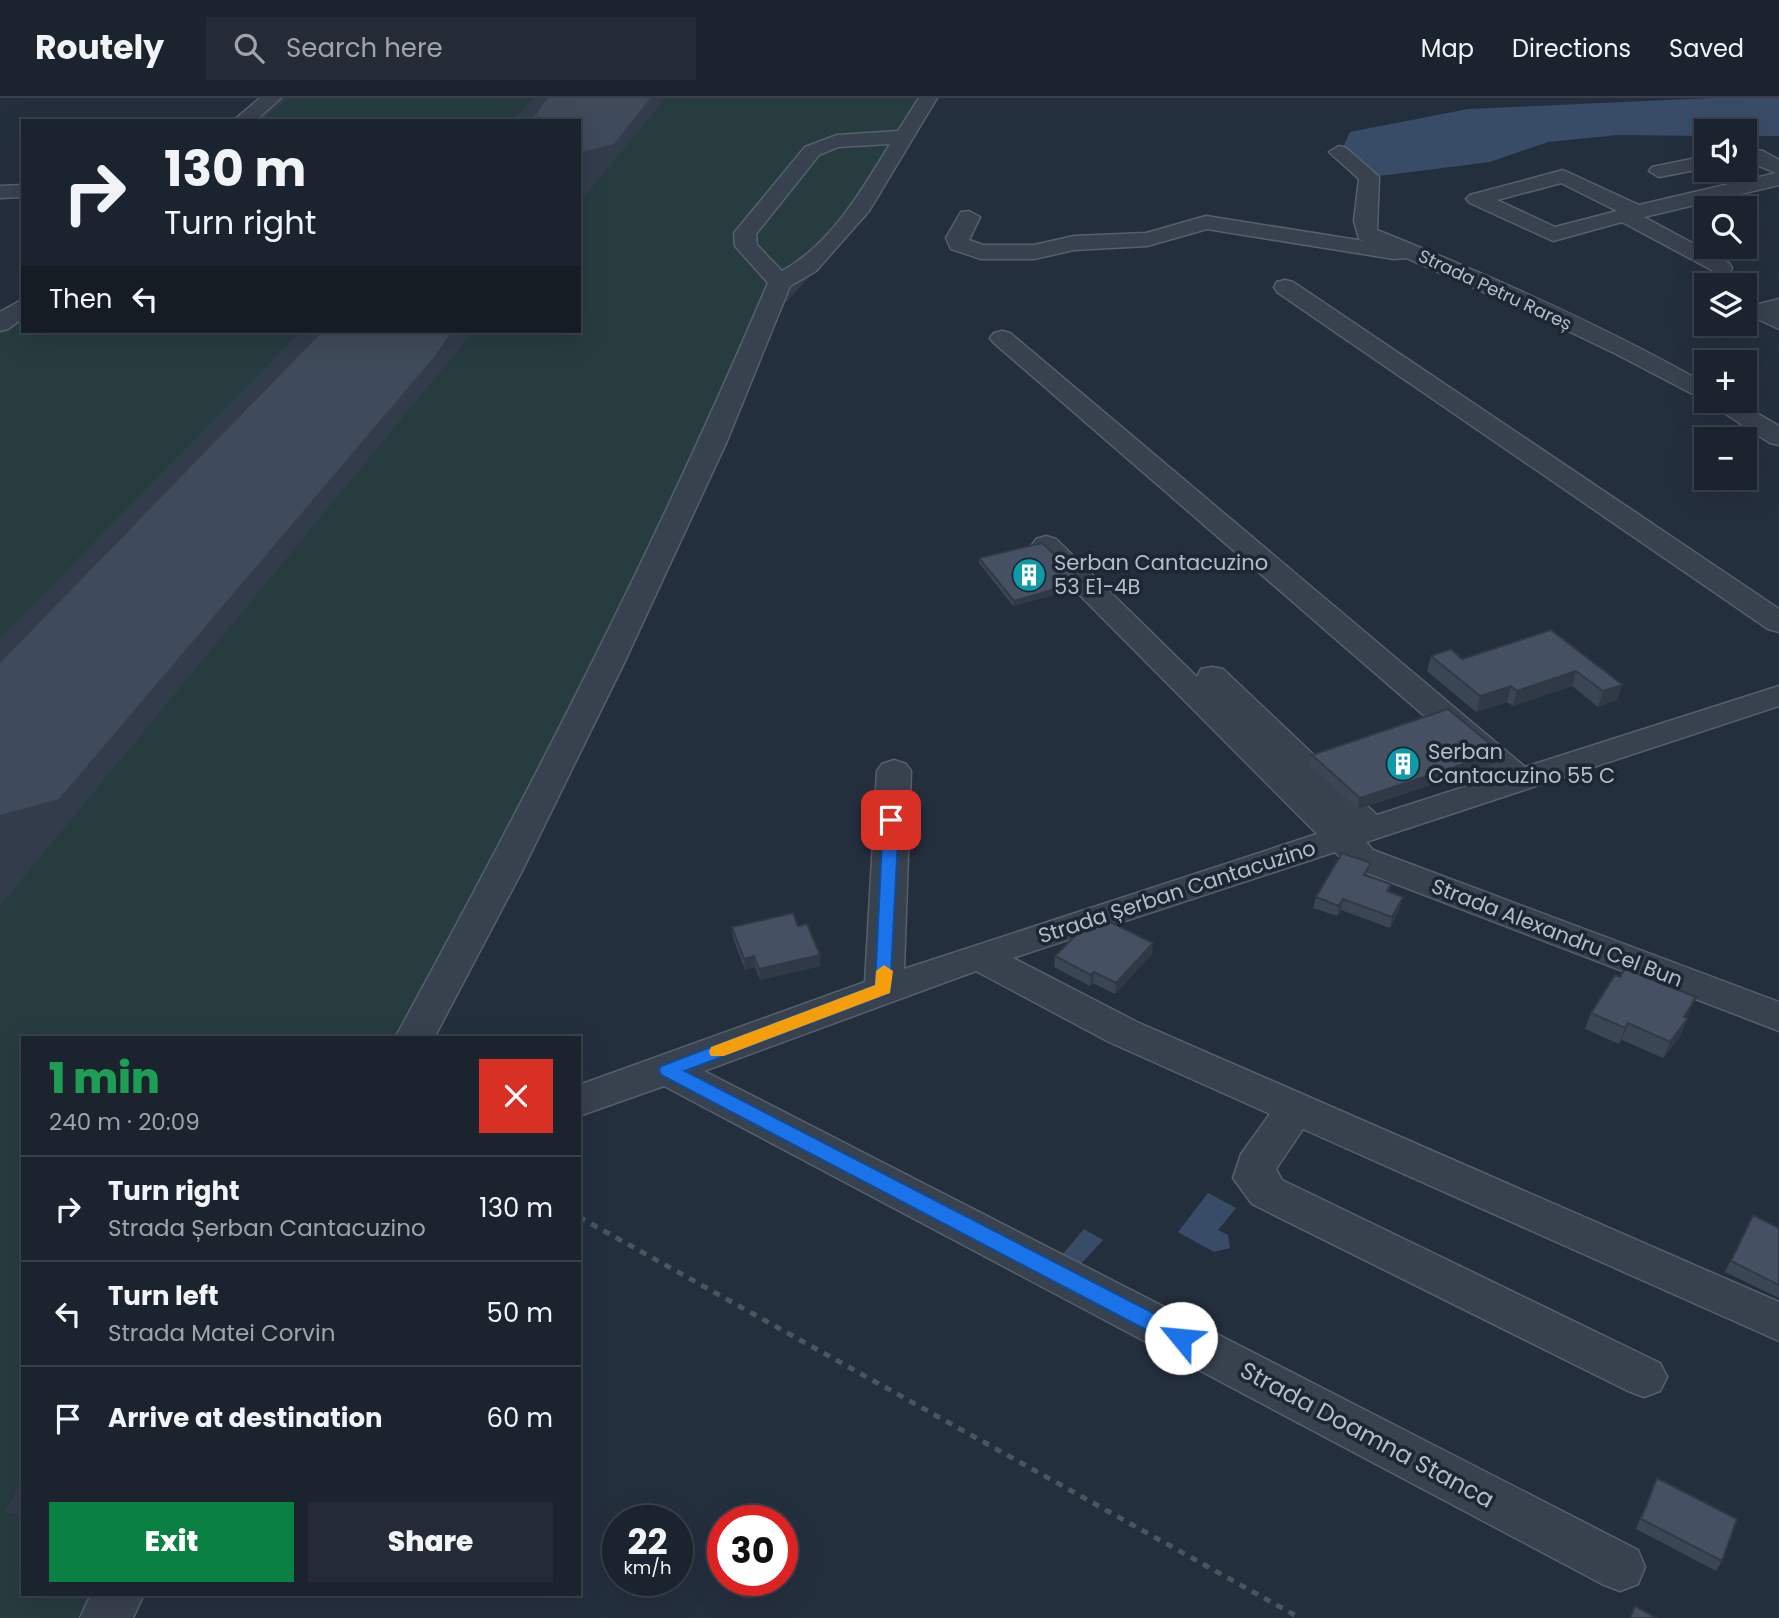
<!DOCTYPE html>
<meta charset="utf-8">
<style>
body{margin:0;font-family:Poppins,sans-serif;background:#242b36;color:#f1f3f6;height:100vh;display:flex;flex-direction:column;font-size:26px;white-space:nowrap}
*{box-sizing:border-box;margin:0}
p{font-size:23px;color:#a0a4aa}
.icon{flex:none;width:38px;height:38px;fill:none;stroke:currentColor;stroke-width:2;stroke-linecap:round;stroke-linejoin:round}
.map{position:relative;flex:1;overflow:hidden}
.side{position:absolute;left:21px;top:938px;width:560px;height:560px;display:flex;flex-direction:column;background:#1b232e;border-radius:0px;box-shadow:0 7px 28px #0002,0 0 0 2px #39404a}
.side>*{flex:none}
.hud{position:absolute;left:21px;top:21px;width:560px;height:214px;border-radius:0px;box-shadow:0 7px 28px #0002,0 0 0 2px #39404a;background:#1b232e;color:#f1f3f6;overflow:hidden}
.fabs{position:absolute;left:1694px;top:21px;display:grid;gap:14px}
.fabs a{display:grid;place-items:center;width:63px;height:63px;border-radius:0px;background:#1b232e;box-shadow:0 7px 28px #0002,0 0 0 2px #39404a;font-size:35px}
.speed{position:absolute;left:602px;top:1407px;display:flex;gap:14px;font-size:35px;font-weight:700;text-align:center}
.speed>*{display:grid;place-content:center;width:91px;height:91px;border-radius:50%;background:#1b232e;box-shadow:0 7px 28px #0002,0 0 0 2px #39404a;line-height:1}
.speed small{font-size:18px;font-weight:400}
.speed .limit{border:10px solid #d22;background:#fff;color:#111}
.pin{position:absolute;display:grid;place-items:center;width:60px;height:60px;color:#fff;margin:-30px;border-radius:14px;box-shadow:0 4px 10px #0006}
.me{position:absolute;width:77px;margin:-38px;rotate:298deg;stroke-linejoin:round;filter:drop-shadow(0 0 5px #0008)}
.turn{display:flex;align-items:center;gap:24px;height:147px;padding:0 28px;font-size:32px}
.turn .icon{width:91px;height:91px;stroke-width:2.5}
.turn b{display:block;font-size:49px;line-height:60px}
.then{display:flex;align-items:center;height:66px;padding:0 28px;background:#0003;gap:14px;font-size:26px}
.round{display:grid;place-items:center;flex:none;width:74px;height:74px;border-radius:0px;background:#242b36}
.overview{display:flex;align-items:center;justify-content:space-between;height:119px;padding:0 28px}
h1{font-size:42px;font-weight:800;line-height:52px;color:#1e9e55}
.cta{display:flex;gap:14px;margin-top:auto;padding:14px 28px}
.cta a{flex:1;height:80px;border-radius:0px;background:#0b8043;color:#fff;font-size:28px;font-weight:800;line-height:80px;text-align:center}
.cta a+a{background:#242b36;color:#f1f3f6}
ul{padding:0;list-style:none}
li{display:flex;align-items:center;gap:21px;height:105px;padding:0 28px;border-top:2px solid #39404a}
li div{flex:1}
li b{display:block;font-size:26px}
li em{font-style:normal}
header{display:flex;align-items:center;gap:42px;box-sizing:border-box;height:98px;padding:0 35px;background:#1b232e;border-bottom:2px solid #39404a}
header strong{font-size:33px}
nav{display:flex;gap:38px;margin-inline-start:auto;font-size:24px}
.search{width:490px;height:63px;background:#242b36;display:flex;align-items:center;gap:18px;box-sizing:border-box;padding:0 24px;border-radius:0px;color:#a0a4aa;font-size:26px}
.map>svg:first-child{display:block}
.airport{fill:#323c4b}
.green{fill:#263c3f}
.water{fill:#394c67}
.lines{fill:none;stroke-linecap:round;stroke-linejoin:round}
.runway{fill:#3f4a5a;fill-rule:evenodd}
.minor-casing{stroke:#565f6c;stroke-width:3}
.path{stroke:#44595c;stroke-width:5;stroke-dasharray:7 7;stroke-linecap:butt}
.minor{fill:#38414e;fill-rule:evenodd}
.wall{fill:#3b4654}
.shaded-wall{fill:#303945}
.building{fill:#455162;stroke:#303945;stroke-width:2}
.route{fill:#1a73e8;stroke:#114b97;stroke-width:2}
.slow{fill:#f59e0b}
.labels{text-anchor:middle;stroke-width:7;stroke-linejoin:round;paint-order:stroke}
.far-street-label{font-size:18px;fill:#b4bcc9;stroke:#1d2633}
.poi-label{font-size:21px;fill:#b4bcc9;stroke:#1d2633;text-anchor:start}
.street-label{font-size:21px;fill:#b4bcc9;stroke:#1d2633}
.near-street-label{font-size:24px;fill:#b4bcc9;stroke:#1d2633}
</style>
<header>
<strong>Routely</strong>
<div class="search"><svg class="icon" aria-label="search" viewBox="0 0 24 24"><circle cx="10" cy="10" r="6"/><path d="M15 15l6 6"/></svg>Search here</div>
<nav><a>Map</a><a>Directions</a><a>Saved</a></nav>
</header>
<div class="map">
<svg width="1779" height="1520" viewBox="0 0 1779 1520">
<rect width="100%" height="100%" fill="#242f3e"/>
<path class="airport" d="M276,0H933L865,118L780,211L685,413L693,416L683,439L672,441L527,741L535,751L515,785L23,940V1496L0,1520V217L23,199V233H579V23H247Z"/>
<g class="green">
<path d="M289,0H533L513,23H261Z"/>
<path d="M666,0H922L900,35L821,44L741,135L771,188L703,357L409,940H23V1381L4,1414L23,1418V1496H106L93,1520H0V808L474,233H579V105Z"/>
<path d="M896,43L889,53H884L882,57H887L862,98L804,166L778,176L750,139L820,50Z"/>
<path d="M23,212V233H301L0,540V230Z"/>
</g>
<g class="water">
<path d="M1713,0H1779V38H1745V33H1706V38L1618,37L1548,44L1490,64L1379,78L1342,51L1350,34L1468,11Z"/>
<path d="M1208,1095L1236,1110L1218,1132L1228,1137L1230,1150L1214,1154L1178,1134Z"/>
<path d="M1084,1131L1103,1142L1079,1168L1062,1157Z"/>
</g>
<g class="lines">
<g class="runway">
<path d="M548,0H650L614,46L579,55V23H531Z"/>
<path d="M323,233H452L434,259L59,701L0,717V565Z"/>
</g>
<g class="minor-casing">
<g id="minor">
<path d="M260,0H281L255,23H233Z"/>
<path d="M919,0H937L869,113L816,173L790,188L727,343L624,565L521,775L434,940H395C530,693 658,444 768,185L735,148L734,135L805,49L837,37L898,33ZM890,46C862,92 831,146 782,173L757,147L756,136L819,57L838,49Z"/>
<path d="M1339,48L1346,50L1379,79L1377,132C1489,177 1600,226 1706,286V303H1736L1779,328V347L1770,345L1706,303L1616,256L1531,215L1406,160L1394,161L1207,131L1147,148L1074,152L1034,161H981L951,151L946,140L961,114L969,113L980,119L969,142L983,147H1034L1074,138L1146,135L1206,118L1364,143L1359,141L1354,123L1359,81L1329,54Z"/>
<path d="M1745,50L1763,53L1779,62V87L1644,119L1729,165L1732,170L1729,175L1721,177L1622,124L1553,143L1470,105L1466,101L1470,97L1563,72L1639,107L1776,75L1745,62ZM1561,85L1617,113L1555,129L1497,102Z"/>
<path d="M1706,58V70L1659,79L1649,73L1652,69Z"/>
<path d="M23,87V99L0,100V88Z"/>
<path d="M1285,182L1293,184L1779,511V534L1768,531L1277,194L1274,189L1277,184Z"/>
<path d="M23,201V220L8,231L0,233V214Z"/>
<path d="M1779,201V231L1751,218L1747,213L1751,208Z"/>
<path d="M1002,233L1010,235L1525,669L1779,588V608L1366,744L1373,752L1779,904V933L1349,768L1335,754L1013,860L1137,924L1779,1204V1243L1303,1031L1276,1071L1282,1082L1660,1265L1667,1279L1660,1293L1644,1299L1628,1293L1252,1106L1233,1080L1241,1056L1270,1016L1109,944L976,873L704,973L1638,1452L1645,1469L1638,1486L1620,1493L1602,1486L664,988L579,1018V987L865,884L877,673L882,666L894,662L906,666L911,673L904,871L1317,736L1036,453L1032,447L1036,441L1046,438L1056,441L1197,579L1201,571L1212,569L1223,571L1377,717L1495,679L994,245L990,240L994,235Z"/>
<path d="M91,1496H144L133,1520H80Z"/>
</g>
</g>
<path class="path" d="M579,1119L1300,1520"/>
<use href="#minor" class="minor"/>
</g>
<g class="wall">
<path d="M979,460L1083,483L1082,489L1013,508L979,465Z"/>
<path d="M1551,532L1617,602L1598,609L1572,588L1513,608L1507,604L1476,614L1427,573L1431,558L1462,561Z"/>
<path d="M1500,654L1497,665L1358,711L1310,668L1312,657Z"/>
<path d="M1368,776L1367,778L1391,786L1389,794L1400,810L1390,830L1341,812L1337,818L1313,810L1316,799Z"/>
<path d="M798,828L820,857V868L760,882L755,869L745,872L733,840L732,829Z"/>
<path d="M1152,856L1115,896L1093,885L1090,888L1054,869L1055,858Z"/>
<path d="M1620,879L1696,899L1686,920L1681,937L1663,960L1622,942L1619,946L1585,931L1591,915Z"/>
<path d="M1753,1117L1779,1130V1200L1725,1174Z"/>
<path d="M1657,1380L1722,1463L1716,1473L1636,1431L1652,1391Z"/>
</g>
<g class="shaded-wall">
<path d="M1083,483L1082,489L1013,508L1014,503Z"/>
<path d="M1576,573L1572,588L1513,608L1517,593Z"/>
<path d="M1623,587L1617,602L1598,609L1603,593Z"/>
<path d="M1511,588L1507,604L1476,614L1480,598Z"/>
<path d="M1500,654L1497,665L1358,711L1360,700Z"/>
<path d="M1403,799L1400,810L1390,830L1392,819Z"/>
<path d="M1343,801L1341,812L1337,818L1339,808Z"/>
<path d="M1153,845L1152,856L1115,896L1116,885Z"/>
<path d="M820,857V868L760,882L759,871Z"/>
<path d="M754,858L755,869L745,872L744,861Z"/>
<path d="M1094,874L1093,885L1090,888L1091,877Z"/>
<path d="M1696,899L1689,915L1680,930L1688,920L1681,937L1663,960L1670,944Z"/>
<path d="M1628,925L1622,942L1619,946L1625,930Z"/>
</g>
<g class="building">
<path d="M1042,445L1083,483L1014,503L979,460Z"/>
<path d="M1551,532L1623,587L1603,593L1576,573L1517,593L1511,588L1480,598L1431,558L1451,551L1462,561Z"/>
<path d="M1448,611L1500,654L1360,700L1312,657Z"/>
<path d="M1342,755L1371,765L1364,777L1391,786L1387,793L1403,799L1392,819L1343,801L1339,808L1316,799Z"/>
<path d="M793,815L798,828L807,826L820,857L759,871L754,858L744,861L732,829Z"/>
<path d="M1096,817L1153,845L1116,885L1094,874L1091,877L1055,858Z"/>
<path d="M1625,871L1696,899L1684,919L1688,920L1670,944L1628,925L1625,930L1591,915L1615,877L1620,879Z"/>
<path d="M1753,1117L1779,1130V1187L1731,1163Z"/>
<path d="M1657,1380L1737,1421L1722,1463L1641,1421Z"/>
<path d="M1635,1508L1656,1520H1630Z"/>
</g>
<path class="route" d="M891,717L899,722L890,895L685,973L1188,1233L1191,1240L1188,1246L1181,1249L1173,1246L661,977L659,972L661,968L875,887L883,722Z"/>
<path class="slow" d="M884,867L893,873L890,895L724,958H711L709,954L711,949L875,887L876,873Z"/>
<defs>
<g id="building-disc" transform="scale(1.75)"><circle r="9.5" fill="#0f9aa8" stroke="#1d2633"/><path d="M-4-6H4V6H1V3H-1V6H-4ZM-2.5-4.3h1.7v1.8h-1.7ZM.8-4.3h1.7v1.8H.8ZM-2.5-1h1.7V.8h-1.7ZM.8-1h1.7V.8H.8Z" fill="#fff"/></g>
</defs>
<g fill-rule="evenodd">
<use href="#building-disc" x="1029" y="477"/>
<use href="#building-disc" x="1403" y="666"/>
</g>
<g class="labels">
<g class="far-street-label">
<text transform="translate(1495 192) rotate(25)" y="6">Strada Petru Rareș</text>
</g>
<g class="poi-label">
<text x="1054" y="472">Serban Cantacuzino<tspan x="1054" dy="24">53 E1-4B</tspan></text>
<text x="1428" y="661">Serban<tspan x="1428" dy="24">Cantacuzino 55 C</tspan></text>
</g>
<g class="street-label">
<text transform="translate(1177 794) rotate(-18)" y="7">Strada Șerban Cantacuzino</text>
<text transform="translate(1557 835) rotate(21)" y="7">Strada Alexandru Cel Bun</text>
</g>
<g class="near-street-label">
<text transform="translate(1367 1337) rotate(28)" y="8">Strada Doamna Stanca</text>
</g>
</g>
</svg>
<div class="fabs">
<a><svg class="icon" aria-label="sound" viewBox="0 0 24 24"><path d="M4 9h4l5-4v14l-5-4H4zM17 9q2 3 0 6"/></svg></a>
<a><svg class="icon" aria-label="search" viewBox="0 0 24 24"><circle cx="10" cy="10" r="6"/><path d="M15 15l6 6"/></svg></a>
<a><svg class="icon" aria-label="layers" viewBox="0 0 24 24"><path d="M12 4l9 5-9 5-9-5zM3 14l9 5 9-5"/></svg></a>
<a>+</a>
<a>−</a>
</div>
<div class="speed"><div>22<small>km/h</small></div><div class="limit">30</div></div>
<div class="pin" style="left:891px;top:722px;background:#d93025"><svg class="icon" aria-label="arrive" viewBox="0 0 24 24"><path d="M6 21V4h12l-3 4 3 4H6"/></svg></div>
<svg class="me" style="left:1181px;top:1240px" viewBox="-20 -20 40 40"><circle r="19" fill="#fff"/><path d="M0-13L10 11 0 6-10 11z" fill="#1a73e8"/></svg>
<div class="hud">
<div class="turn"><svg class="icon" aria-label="right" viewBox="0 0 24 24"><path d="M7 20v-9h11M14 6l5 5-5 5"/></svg><div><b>130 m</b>Turn right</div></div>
<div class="then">Then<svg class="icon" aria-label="left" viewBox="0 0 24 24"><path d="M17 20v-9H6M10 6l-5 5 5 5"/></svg></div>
</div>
<section class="side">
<div class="overview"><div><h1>1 min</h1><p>240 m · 20:09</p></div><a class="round" style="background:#d93025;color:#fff"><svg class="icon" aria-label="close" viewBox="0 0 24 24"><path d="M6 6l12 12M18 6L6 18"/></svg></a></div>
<ul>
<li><svg class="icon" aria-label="right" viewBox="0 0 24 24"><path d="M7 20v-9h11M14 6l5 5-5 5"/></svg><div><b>Turn right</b><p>Strada Șerban Cantacuzino</p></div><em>130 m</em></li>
<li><svg class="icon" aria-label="left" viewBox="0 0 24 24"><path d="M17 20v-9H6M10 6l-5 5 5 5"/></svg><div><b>Turn left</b><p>Strada Matei Corvin</p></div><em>50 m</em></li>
<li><svg class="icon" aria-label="arrive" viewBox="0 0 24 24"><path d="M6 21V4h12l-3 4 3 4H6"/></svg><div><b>Arrive at destination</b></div><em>60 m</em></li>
</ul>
<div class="cta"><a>Exit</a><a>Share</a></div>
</section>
</div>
